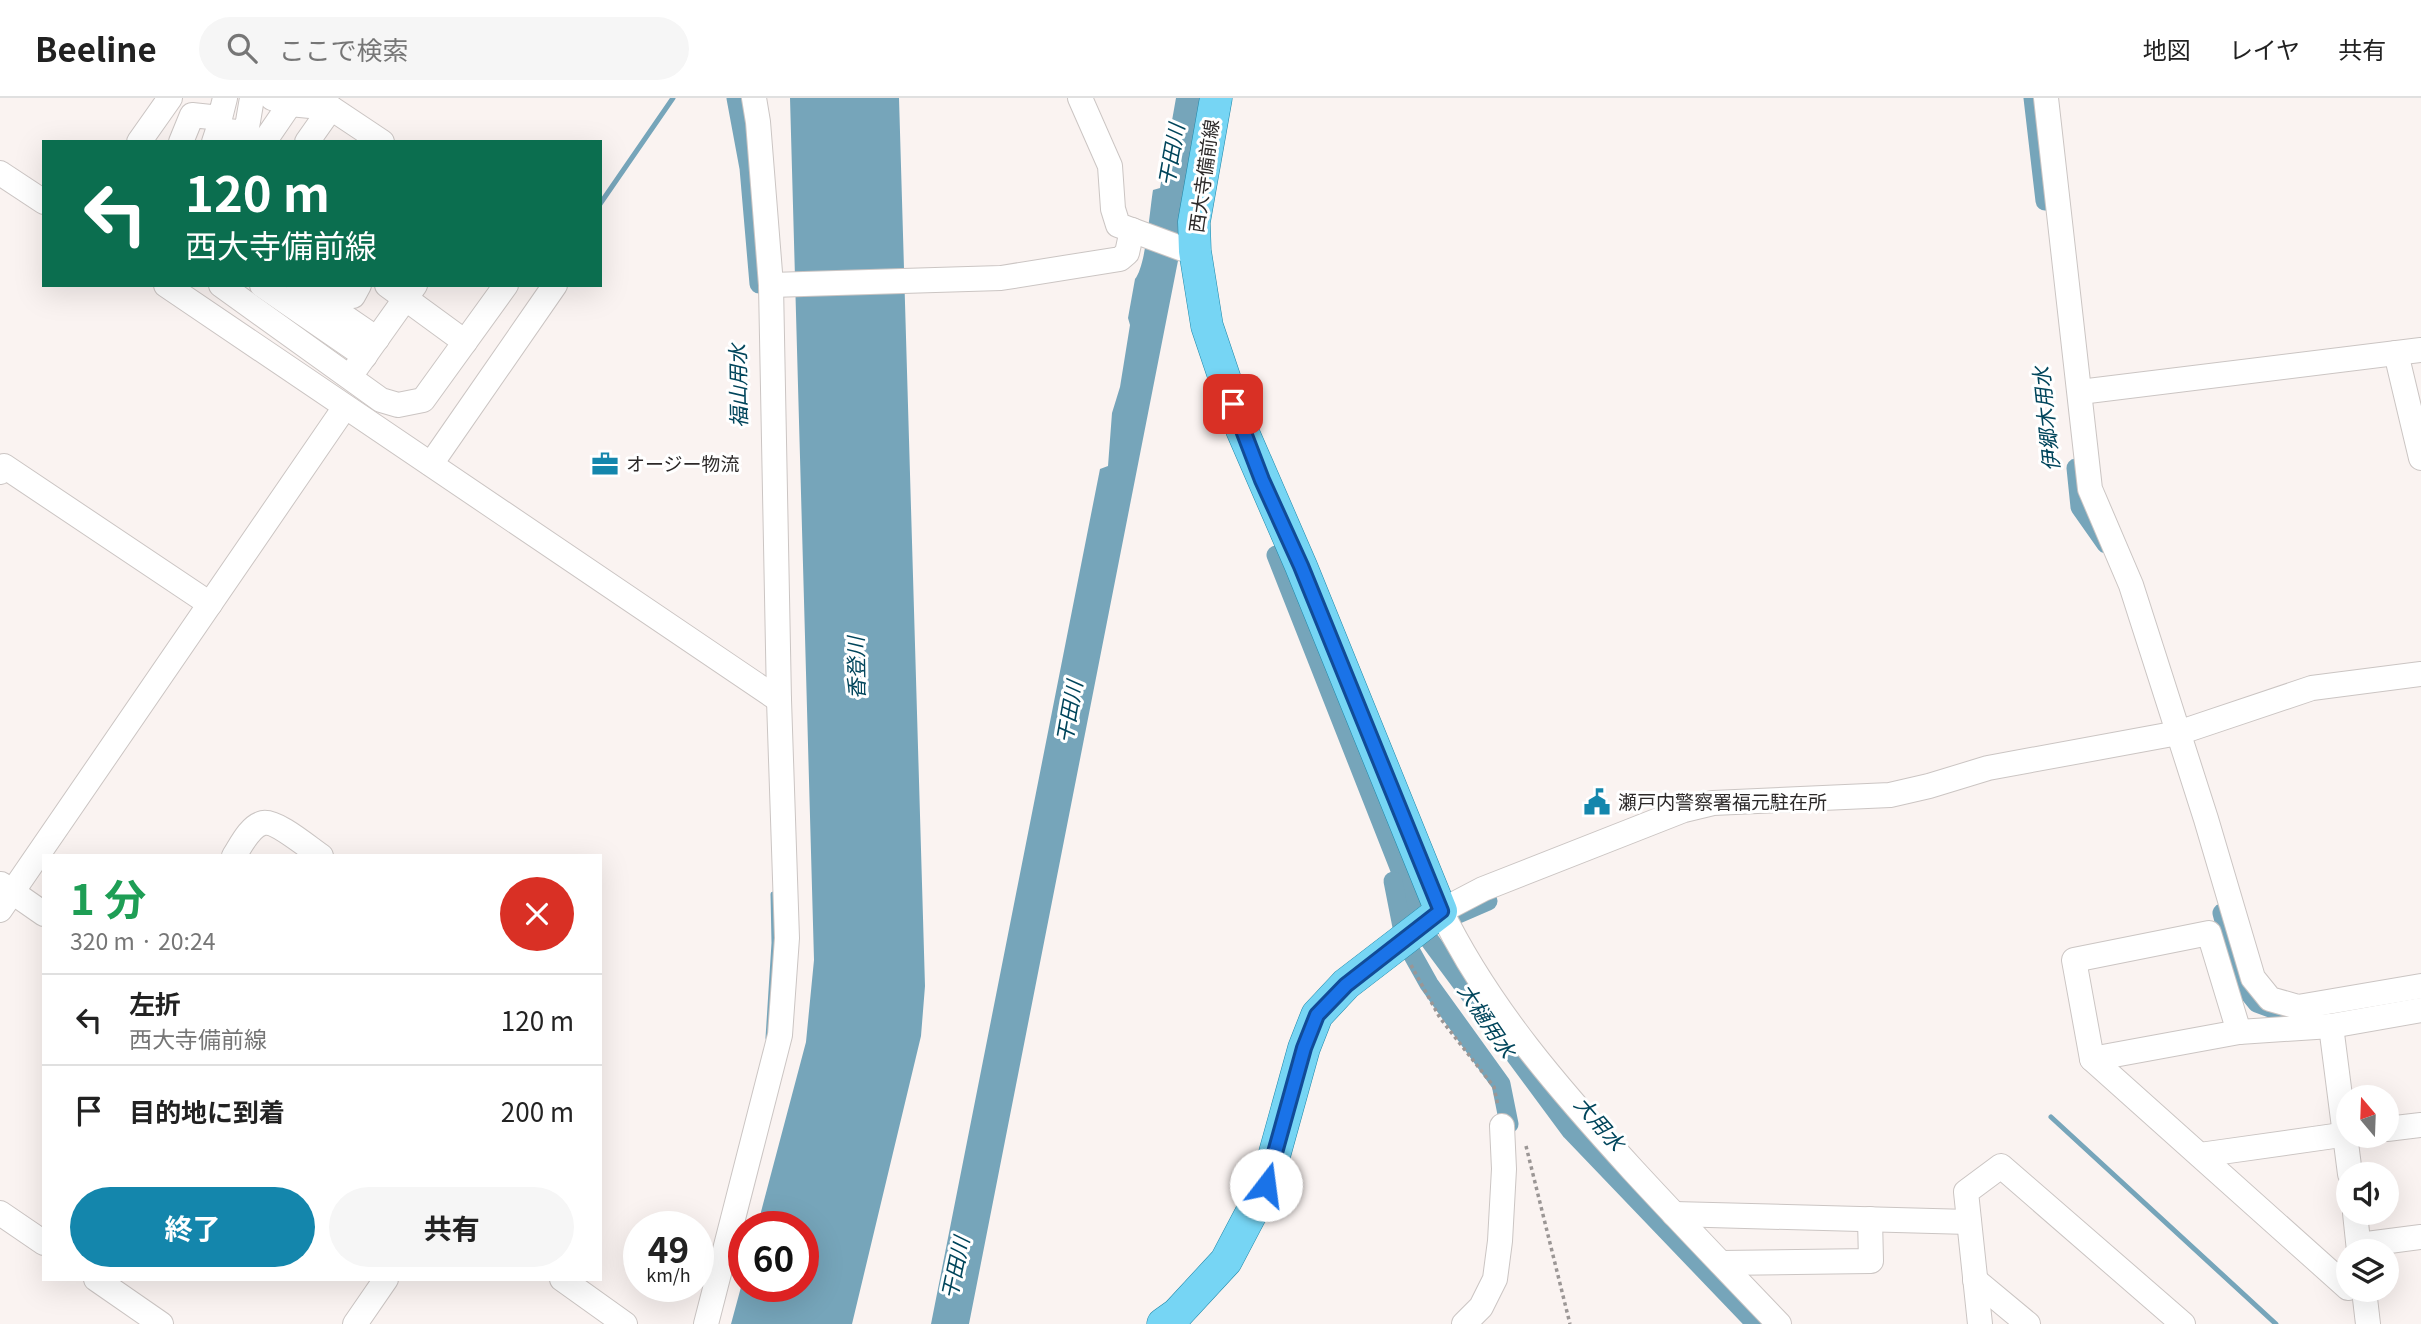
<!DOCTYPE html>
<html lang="ja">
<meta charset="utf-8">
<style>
body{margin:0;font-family:Georgia,"Noto Sans JP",serif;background:#f6f6f6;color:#222;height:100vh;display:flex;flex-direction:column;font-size:26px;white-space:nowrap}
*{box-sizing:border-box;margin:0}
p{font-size:23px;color:#767676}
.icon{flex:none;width:38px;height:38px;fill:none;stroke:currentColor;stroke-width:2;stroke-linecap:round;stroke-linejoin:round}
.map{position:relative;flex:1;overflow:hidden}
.panel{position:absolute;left:42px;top:756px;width:560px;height:427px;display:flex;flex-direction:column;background:#fff;border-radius:0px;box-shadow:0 7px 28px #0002}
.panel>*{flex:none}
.top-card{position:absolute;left:42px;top:42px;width:560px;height:147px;border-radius:0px;box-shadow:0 7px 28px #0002;background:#0b6e4f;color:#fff;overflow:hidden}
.needle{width:46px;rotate:341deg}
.fabs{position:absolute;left:2336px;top:987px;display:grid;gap:14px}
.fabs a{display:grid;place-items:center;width:63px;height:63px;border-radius:50%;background:#fff;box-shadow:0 7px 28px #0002;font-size:35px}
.speed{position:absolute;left:623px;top:1113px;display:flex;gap:14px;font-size:35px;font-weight:700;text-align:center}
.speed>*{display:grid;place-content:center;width:91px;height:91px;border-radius:50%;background:#fff;box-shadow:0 7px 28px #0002;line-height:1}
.speed small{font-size:18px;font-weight:400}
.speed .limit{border:10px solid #d22;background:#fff;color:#111}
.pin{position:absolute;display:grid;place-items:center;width:60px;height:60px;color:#fff;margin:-30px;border-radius:14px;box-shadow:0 4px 10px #0006}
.me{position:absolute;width:77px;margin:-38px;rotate:15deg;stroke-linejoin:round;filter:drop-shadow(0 0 5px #0008)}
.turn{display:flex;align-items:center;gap:24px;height:147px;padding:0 28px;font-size:32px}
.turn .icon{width:91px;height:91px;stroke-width:2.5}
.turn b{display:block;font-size:49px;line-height:60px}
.round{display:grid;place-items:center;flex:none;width:74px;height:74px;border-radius:37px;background:#f6f6f6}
.summary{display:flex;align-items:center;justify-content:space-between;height:119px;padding:0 28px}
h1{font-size:42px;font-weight:700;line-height:52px;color:#1e9e55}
.cta{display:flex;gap:14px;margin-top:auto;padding:14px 28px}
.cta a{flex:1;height:80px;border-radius:42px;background:#1486ac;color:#fff;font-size:28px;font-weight:700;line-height:80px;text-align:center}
.cta a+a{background:#f6f6f6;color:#222}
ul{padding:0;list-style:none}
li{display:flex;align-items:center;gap:21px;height:91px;padding:0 28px;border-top:2px solid #e0e0e0}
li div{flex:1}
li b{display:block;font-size:26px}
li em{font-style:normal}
header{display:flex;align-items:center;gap:42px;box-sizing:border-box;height:98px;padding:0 35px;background:#fff;border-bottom:2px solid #e0e0e0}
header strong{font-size:33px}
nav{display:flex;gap:38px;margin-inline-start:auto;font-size:24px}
.search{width:490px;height:63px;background:#f6f6f6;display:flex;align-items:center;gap:18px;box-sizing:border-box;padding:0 24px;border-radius:38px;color:#767676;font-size:26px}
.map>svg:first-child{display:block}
.water{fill:#76a5ba}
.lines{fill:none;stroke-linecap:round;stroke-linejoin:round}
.stream{stroke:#76a5ba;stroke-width:5}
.canal{stroke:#76a5ba;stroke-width:19}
.minor-casing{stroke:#cbc5c3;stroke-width:26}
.major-casing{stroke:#2087a8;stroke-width:33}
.path{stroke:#9b9695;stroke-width:3.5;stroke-dasharray:3.5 3.5;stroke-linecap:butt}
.minor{stroke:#fff;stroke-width:24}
.major{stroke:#76d5f4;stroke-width:32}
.route-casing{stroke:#114b97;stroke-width:18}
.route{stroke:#1a73e8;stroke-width:12}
.labels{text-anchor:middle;stroke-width:6;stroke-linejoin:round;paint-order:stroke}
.street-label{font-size:19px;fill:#2c2929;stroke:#fff}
.poi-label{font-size:19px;fill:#2c2929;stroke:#fff;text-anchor:start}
.water-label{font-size:21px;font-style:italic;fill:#00455b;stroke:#fff}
</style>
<header>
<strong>Beeline</strong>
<div class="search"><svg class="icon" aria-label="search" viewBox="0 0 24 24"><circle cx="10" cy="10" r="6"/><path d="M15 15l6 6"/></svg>ここで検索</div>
<nav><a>地図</a><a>レイヤ</a><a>共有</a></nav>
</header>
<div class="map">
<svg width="2421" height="1226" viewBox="0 0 2421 1226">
<rect width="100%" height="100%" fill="#faf3f1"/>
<g class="water">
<path d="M790,0H899L925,888L921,938L852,1226H731L744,1178V1188H803V1129H757L806,944L814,862Z"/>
<path d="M1176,0H1210L969,1226H931L1100,371L1108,368L1112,315L1120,289L1130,227L1128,220L1135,181C1146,168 1150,110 1153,92L1160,90Z"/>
</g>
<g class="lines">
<g class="stream">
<path d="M600,106L673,0"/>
<path d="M768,940L774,845L773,796"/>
<path d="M2051,1019L2276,1226"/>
</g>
<g class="canal">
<path d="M736,0L749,70L759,186"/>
<path d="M2033,0L2045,103"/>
<path d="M2076,370L2080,409L2106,446"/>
<path d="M1276,457L1417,815"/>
<path d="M1393,783L1403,834"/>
<path d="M2222,815L2240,884L2257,905L2281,914"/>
<path d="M1458,816L1488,803"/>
<path d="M1428,840L1571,1033L1756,1226"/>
<path d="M1410,852L1429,886L1501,986L1509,1026"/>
</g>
<g class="minor-casing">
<g id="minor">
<path d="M272,0L290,6L331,10L382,44"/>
<path d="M1080,0L1110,68L1113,111L1118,127L1183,151L1195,153"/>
<path d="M2046,0L2090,391L2131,487L2206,721L2253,880L2270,901L2298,909L2421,888"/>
<path d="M139,44L170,0"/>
<path d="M181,44L192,17L220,20L225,0"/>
<path d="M214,44L218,32L246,35L252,0"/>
<path d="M264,44L290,6"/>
<path d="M307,44L331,10"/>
<path d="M0,75L44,104"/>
<path d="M166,187L779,602"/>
<path d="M221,187L381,302L398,307L423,302L506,187"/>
<path d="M262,187L365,258"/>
<path d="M298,187L377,241"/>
<path d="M387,187L465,244"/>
<path d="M771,187L1001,180L1120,161L1127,155L1132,132"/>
<path d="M320,202L328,188L353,198L359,187"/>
<path d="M2396,255L2421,360"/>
<path d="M356,270L415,187"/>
<path d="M2080,294L2421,252"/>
<path d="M431,366L555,187"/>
<path d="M0,374L4,368L210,506"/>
<path d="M234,758C241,747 250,728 263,725C276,722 309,750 321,758"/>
<path d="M1,786L44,816"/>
<path d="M0,812L345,309"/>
<path d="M2331,928L2350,1076"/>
<path d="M2239,934L2209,835L2074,862L2092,961L2348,1190"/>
<path d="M2092,961L2239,934L2331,928L2421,912"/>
<path d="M2387,1031L2421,1027"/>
<path d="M2200,1057L2348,1036"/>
<path d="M0,1115L44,1145"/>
<path d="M2355,1115L2359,1153"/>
<path d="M1674,1116L1969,1124"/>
<path d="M2359,1147L2421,1139"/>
<path d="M1721,1165L1871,1163L1870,1121"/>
<path d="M96,1181L161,1226"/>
<path d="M562,1181L625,1226"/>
<path d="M1975,1182L2028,1226"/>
<path d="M2364,1192L2368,1226"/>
<path d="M355,1226L386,1181"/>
<path d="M706,1226L780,937L787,840L779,602L771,187L758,24L754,0"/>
<path d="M1464,1226L1481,1209L1495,1181L1500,1143L1504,1071L1502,1028"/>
<path d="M1779,1226C1730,1175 1681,1124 1633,1072C1560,992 1489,911 1441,813L1483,791L1684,712L1713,705L1890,697L1929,688L1988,670L2178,635L2312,590L2421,576"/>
<path d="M1980,1226L1966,1094L2001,1068L2183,1226"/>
</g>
</g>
<g class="major-casing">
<path id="major" d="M1163,1226L1177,1216L1226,1163L1266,1087L1304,950L1317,917L1346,886L1441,813L1301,468L1242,332L1207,228L1195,153L1194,124L1216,0"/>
</g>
<g class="path">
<path d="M1411,867L1440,920L1494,989L1498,1008"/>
<path d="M1526,1048L1570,1226"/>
</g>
<use href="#minor" class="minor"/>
<use href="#major" class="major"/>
</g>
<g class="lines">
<g class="route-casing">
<path id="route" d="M1233,306L1262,382L1301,468L1441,813L1346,887L1317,917L1304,950L1266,1087"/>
</g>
<use href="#route" class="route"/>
</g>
<defs>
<g id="office-bare" transform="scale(2.1)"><path d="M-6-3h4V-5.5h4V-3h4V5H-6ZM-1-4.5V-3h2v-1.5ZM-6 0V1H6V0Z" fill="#1486ac" stroke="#fff" stroke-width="2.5" paint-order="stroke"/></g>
<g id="civic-bare" transform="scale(2.1)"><path d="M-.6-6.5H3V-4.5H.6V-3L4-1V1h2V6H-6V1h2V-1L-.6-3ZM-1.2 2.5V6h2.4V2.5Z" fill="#1486ac" stroke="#fff" stroke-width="2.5" paint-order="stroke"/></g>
</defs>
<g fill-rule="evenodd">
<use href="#office-bare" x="605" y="366"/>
<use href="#civic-bare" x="1597" y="704"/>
</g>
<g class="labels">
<g class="street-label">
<text transform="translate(1204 78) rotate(-82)" y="7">西大寺備前線</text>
</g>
<g class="poi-label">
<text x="626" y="373">オージー物流</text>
<text x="1618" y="711">瀬戸内警察署福元駐在所</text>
</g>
<g class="water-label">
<text transform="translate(1172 57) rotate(-80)" y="7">干田川</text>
<text transform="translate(739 288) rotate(-91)" y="7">福山用水</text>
<text transform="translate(2047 321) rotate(-96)" y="7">伊郷木用水</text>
<text transform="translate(857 570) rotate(-91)" y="7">香登川</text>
<text transform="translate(1070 614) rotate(-80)" y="7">干田川</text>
<text transform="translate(1486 923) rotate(56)" y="7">大樋用水</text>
<text transform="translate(1599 1026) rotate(49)" y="7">大用水</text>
<text transform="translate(956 1170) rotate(-78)" y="7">干田川</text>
</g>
</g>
</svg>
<div class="fabs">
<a><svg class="needle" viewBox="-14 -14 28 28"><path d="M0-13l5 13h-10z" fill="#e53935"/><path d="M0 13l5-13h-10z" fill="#767676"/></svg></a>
<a><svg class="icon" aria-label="sound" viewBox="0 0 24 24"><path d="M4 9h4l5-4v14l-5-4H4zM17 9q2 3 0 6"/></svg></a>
<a><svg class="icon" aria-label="layers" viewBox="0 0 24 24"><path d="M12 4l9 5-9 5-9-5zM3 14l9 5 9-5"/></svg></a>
</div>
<div class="speed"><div>49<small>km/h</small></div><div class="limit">60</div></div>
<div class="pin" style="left:1233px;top:306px;background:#d93025"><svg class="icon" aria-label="arrive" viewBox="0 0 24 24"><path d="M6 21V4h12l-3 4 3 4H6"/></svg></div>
<svg class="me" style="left:1266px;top:1087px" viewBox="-20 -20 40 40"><circle r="19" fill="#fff"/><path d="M0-13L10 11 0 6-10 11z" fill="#1a73e8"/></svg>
<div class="top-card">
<div class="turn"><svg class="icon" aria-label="left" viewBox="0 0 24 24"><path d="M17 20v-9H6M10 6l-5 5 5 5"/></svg><div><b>120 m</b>西大寺備前線</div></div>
</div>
<section class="panel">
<div class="summary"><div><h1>1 分</h1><p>320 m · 20:24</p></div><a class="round" style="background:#d93025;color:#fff"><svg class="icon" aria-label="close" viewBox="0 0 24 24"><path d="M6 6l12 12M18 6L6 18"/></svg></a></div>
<ul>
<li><svg class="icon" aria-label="left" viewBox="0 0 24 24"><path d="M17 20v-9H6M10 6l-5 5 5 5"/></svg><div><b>左折</b><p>西大寺備前線</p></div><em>120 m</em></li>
<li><svg class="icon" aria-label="arrive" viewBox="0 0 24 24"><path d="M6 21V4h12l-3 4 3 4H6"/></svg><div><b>目的地に到着</b></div><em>200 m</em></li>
</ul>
<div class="cta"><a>終了</a><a>共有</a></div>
</section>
</div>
